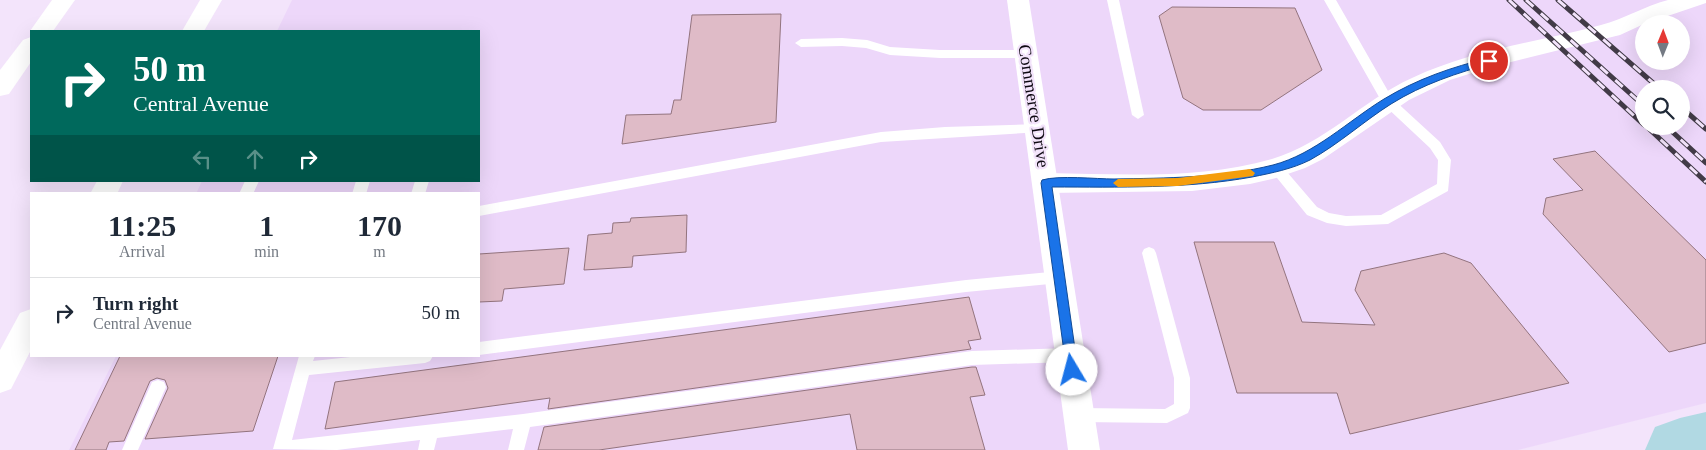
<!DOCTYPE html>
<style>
body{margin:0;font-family:Georgia,serif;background:#f2f2f3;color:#1f2937;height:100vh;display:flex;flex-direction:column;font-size:19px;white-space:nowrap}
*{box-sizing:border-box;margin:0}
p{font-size:16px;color:#747a83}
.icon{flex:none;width:28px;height:28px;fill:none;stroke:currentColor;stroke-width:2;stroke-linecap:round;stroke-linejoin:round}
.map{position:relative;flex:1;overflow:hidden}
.drawer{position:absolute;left:30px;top:192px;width:450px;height:165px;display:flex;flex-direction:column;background:#fff;border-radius:0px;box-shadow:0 5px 20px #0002}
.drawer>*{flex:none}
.guide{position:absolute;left:30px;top:30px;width:450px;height:152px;border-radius:0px;box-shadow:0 5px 20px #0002;background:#00695c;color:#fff;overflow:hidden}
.needle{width:32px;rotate:1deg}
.tools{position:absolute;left:1635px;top:15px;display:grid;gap:10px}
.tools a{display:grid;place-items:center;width:55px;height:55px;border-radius:50%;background:#fff;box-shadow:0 5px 20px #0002;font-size:25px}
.pin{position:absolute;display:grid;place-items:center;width:42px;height:42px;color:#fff;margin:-21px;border:2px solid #fff;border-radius:50%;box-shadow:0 1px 5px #0007}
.me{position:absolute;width:55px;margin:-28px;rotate:352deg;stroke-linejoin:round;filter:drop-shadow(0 0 4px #0008)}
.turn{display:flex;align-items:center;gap:18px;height:105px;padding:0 20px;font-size:22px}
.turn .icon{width:65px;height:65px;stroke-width:2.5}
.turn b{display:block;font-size:35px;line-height:42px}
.lanes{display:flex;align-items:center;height:48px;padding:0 20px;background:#0003;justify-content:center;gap:25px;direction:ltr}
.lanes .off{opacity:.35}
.eta{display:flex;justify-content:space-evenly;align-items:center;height:85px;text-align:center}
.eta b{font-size:30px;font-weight:700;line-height:35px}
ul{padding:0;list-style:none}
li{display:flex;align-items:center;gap:15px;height:70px;padding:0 20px;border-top:1px solid #e0e1e3}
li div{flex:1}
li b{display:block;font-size:19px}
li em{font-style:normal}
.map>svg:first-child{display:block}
.built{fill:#edd7fa;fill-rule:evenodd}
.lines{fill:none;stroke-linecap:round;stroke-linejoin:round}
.river{fill:#b1d9e3;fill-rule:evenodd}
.building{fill:#dfbbc7;stroke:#93747e}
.service{fill:#fff;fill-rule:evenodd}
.minor{fill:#fff;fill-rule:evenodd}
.tertiary{fill:#fff;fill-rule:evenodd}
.motorway{fill:#fff;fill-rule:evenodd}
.rail-casing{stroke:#423b47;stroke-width:5}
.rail{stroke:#f3e4fb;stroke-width:3;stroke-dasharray:10;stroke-linecap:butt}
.route{fill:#1a73e8;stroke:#114b97}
.slow{fill:#f59e0b}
.labels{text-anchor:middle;stroke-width:4.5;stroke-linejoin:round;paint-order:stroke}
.street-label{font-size:18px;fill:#0e0912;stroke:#f3e4fb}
</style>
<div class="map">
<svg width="1706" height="450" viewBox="0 0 1706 450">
<rect width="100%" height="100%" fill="#f3e4fb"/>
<path class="built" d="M292,0H1706V403L1518,450H69L116,356H479V194H196L202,181H479V31H277ZM1644,24H1681V61H1644ZM1644,89H1681V126H1644Z"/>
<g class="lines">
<path class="river" d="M1706,412V450H1645L1655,427L1680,418Z"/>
</g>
<g class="building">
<path d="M1172,7L1295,8L1322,70L1261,110H1203L1183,98L1159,16Z"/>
<path d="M781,14L776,122L622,144L626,115L671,114L674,100H681L692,15Z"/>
<path d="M1595,151L1706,260V343L1669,352L1543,214L1546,198L1583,190L1553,159Z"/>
<path d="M687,215L686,252L633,256L632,267L584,270L588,235L612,233L613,223L630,222L631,218Z"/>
<path d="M1194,242H1274L1302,322L1375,325L1355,290L1361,271L1444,253L1471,263L1569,383L1350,434L1337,393H1237Z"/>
<path d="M569,248L564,284L504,289L502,301L479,302V254Z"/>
<path d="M969,297L981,339L968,341L971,349L548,409L550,398L325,429L335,382Z"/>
<path d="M120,356H278L253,431L145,439L168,388L165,380L157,378L150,381L124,441L109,442L106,450H75Z"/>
<path d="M972,367H976L985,395L970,397L985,450H857L850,414L599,450H538L544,427Z"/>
</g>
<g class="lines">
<g class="service">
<path d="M1107,0H1119L1144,115L1138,119L1132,115Z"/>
<path d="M1324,0H1336L1392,98L1440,142L1451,160L1448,191L1388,224L1346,226L1327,223L1307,215L1269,168L1271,165H1281L1317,207L1329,213L1346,216L1381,215L1437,184L1438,160L1430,148L1383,104Z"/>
<path d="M842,38L867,40L890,47L940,50H1026L1032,54L1026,58H940L890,55L866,48L842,46L801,47L795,43L801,39Z"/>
<path d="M1038,124L1042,126L1044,129L1042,132L881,142L479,216V206L881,132L945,127Z"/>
<path d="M245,181H259L253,194H239Z"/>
<path d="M356,181H370L366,194H352Z"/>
<path d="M415,181H429L425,194H411Z"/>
<path d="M1149,247L1154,249L1156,253L1190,378V408L1188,413L1167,423L1079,422L1073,420L1071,415L1073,410L1079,408L1165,409L1174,404V378L1142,253L1144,249Z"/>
<path d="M1060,271L1065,273L1067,277L1065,281L1060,283L966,292L479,355V342L966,280Z"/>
<path d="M1069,348L1074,350L1077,355L1074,360L1069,362L972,365L530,427L524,450H508L513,429L437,438L434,450H418L420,440L337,450L273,449L299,356H315L313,361L360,356H433L430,361L425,363L309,375L292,440L523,414L972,351Z"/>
<path d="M158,380L164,382L166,387L138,450H122L152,382Z"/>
</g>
<path class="minor" d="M1668,0H1706V3L1644,24L1620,35L1491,67L1450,80L1409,100L1323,159L1305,168L1276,178L1250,184L1192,191L1046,193L1037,190L1033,183L1037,176L1046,173C1120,174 1200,180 1272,159C1324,144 1363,100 1412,78C1472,50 1538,42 1601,25C1624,19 1645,6 1668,0Z"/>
<path class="tertiary" d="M1007,0H1029L1100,450H1068Z"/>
<g class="motorway">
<path d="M52,0H75L53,31H31V34L30,31Z"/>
<path d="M200,0H222L204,31H182Z"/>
<path d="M31,37V62L9,94L0,96V70L23,40Z"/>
<path d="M97,181H123L117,194H90Z"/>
<path d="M31,309V350L11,389L0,393V350L20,313Z"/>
</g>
<g class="rail-casing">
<g id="rail">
<path d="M1509,0L1644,125"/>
<path d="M1526,0L1644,106"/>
<path d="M1558,0L1660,89"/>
<path d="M1681,107L1706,129"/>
<path d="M1646,126L1706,182"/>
<path d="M1666,126L1706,163"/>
</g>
</g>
<use href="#rail" class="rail"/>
</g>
<path class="route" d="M1489,58L1494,61L1493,63C1457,73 1423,84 1391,104C1364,121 1339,144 1310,160C1292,169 1272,173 1252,177C1186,189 1119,187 1052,187L1078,370L1076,374L1072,375L1067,374L1041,183L1042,180C1059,175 1096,179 1114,179C1167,178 1221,178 1273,165C1315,154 1348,121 1384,99C1417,79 1452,67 1489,58Z"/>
<path class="slow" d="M1250,169L1255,173L1253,176L1178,186L1118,187L1113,183L1118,179L1178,178Z"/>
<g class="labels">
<g class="street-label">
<text transform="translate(1034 106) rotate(81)" y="6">Commerce Drive</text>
</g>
</g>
</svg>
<div class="tools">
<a><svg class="needle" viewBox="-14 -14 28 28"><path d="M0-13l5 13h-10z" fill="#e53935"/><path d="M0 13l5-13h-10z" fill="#747a83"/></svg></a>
<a><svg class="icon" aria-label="search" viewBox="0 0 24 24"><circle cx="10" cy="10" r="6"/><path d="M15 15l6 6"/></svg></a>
</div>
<div class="pin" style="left:1489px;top:61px;background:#d93025"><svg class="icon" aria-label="arrive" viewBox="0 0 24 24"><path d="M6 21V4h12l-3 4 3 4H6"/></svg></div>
<svg class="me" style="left:1072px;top:370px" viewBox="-20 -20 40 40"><circle r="19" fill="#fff"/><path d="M0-13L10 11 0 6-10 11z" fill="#1a73e8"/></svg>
<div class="guide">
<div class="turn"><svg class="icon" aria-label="right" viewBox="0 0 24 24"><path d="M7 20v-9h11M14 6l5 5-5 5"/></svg><div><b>50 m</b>Central Avenue</div></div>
<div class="lanes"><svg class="icon off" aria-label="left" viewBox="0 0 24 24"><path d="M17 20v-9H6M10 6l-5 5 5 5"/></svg><svg class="icon off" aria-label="ahead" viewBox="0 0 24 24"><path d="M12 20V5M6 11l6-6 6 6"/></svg><svg class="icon" aria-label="right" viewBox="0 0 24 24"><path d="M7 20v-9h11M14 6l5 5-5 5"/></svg></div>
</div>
<section class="drawer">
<div class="eta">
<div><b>11:25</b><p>Arrival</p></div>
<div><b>1</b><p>min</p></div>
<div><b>170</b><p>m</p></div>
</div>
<ul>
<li><svg class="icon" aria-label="right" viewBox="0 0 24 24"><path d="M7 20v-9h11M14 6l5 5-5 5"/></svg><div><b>Turn right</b><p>Central Avenue</p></div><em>50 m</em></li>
</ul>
</section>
</div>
